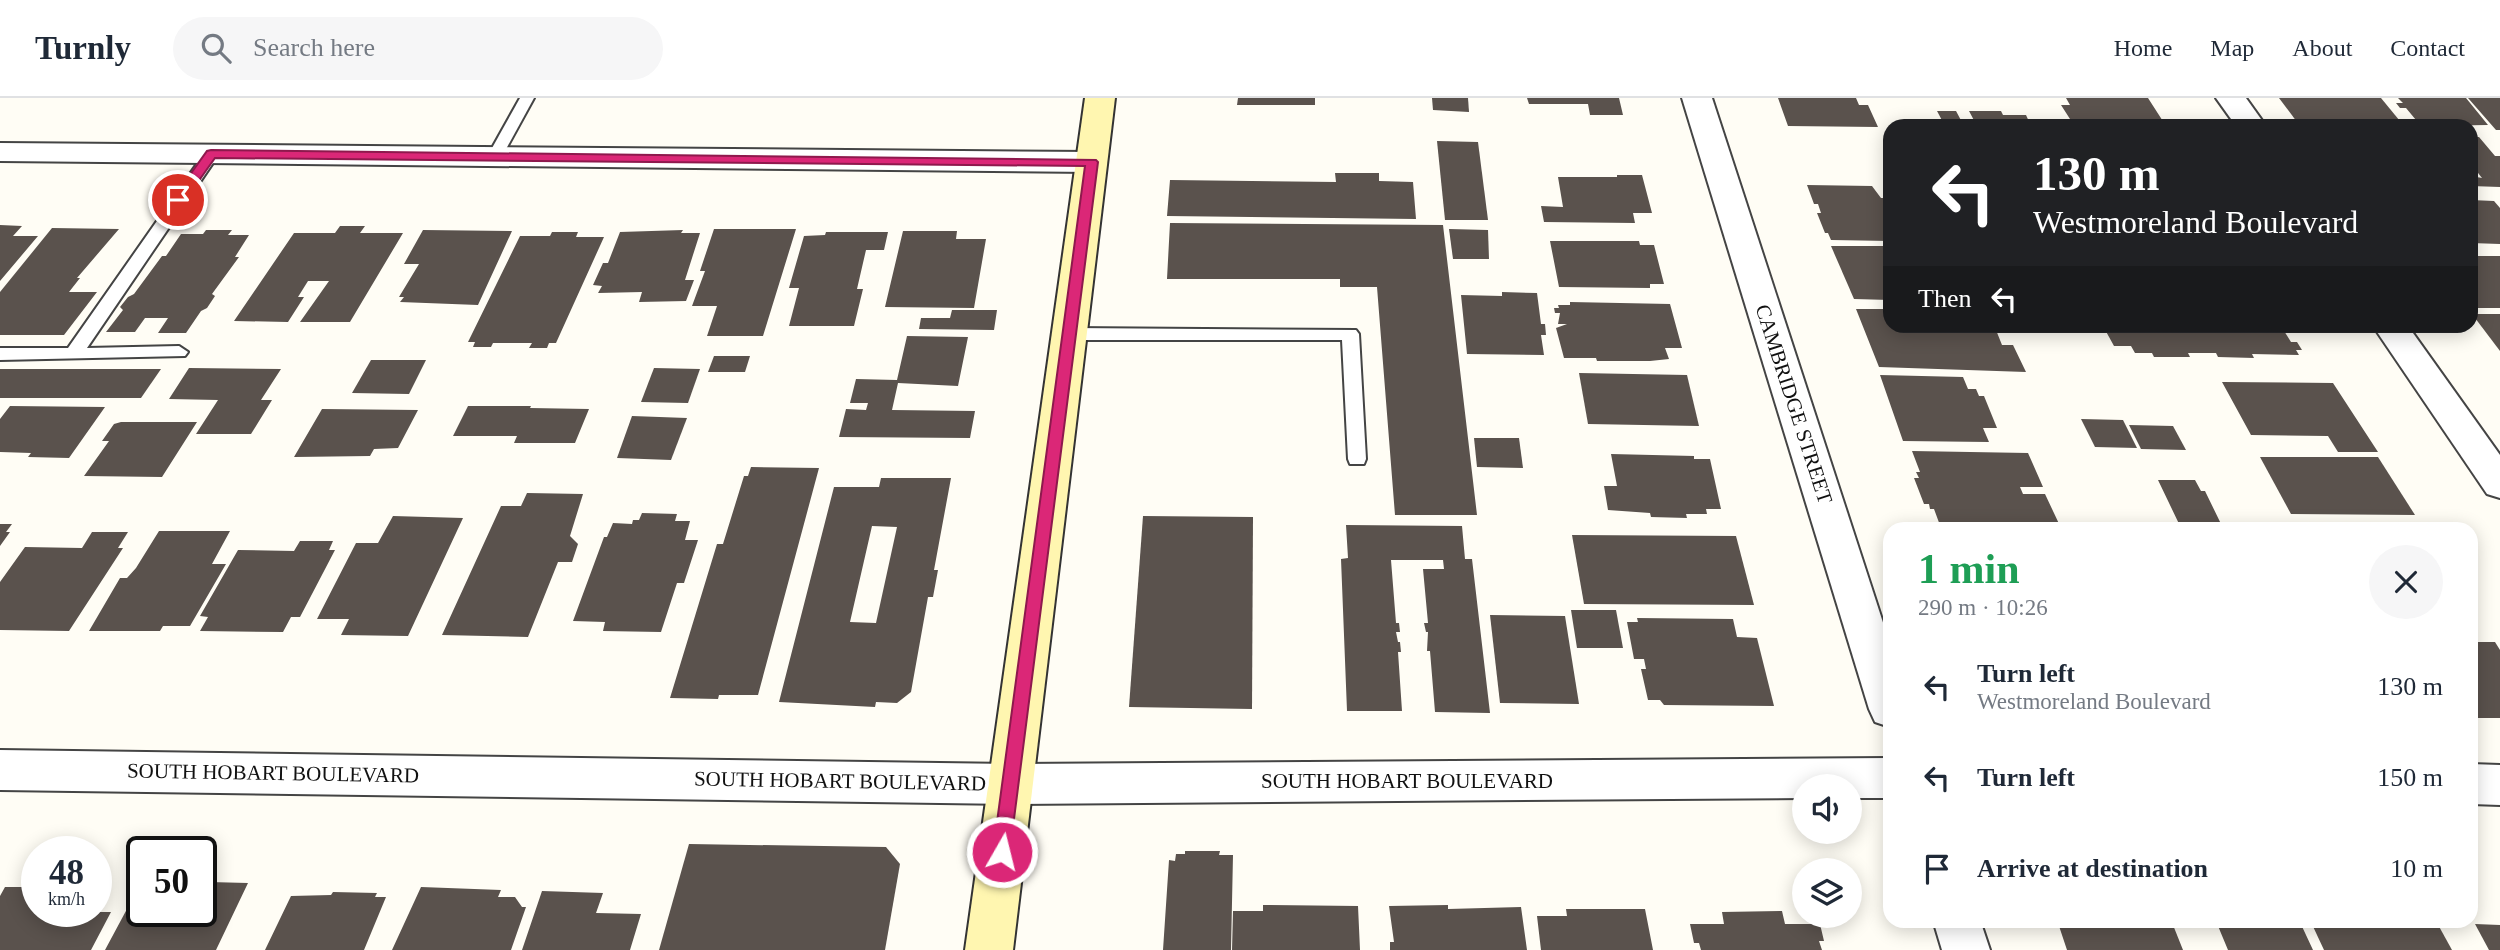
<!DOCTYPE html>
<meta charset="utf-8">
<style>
body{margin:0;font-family:Georgia,serif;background:#f6f6f7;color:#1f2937;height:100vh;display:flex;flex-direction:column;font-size:26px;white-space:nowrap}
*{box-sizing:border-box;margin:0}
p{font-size:23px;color:#747a83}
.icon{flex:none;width:38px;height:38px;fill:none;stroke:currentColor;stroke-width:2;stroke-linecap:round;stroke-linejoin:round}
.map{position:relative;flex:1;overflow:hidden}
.drawer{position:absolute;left:1883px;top:424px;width:595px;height:406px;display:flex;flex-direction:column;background:#fff;border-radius:21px;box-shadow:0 4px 18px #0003}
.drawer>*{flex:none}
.banner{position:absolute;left:1883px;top:21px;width:595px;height:214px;border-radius:21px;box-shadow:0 4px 18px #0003;background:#202124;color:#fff;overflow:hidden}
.tools{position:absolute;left:1792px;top:676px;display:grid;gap:14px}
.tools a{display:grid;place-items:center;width:70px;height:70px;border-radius:50%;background:#fff;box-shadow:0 4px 18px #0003;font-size:35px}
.speed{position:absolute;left:21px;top:738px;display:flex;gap:14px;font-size:35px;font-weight:700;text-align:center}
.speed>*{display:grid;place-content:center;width:91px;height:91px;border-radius:50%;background:#fff;box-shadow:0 4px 18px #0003;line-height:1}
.speed small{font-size:18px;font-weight:400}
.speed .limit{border:4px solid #111;border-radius:10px;background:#fff;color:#111}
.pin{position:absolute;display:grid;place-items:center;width:60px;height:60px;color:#fff;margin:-30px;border:4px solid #fff;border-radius:50%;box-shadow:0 2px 7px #0007}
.me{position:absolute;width:77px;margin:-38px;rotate:8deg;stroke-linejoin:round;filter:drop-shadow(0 0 5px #0008)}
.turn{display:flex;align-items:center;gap:24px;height:147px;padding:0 35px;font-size:32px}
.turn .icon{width:91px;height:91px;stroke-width:2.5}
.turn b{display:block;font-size:49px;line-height:60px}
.then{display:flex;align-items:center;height:66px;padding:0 35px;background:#0003;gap:14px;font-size:26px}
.round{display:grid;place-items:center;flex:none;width:74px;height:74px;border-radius:37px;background:#f6f6f7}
.summary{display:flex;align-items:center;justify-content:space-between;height:119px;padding:0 35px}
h1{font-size:42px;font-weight:700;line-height:52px;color:#1e9e55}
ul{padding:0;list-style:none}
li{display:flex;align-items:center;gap:21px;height:91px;padding:0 35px}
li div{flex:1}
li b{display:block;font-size:26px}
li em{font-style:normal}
header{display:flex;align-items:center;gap:42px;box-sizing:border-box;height:98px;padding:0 35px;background:#fff;border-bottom:2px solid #e0e1e3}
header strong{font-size:33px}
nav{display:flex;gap:38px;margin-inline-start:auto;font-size:24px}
.search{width:490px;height:63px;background:#f6f6f7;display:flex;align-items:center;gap:18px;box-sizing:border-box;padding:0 24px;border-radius:38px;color:#747a83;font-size:26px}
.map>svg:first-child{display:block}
.building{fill:#5a524d;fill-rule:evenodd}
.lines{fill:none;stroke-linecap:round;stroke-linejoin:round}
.service-casing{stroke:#444;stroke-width:4}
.minor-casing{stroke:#444;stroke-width:4}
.secondary-casing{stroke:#333;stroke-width:4}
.service{fill:#fff;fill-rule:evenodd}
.minor{fill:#fff;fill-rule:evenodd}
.secondary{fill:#fff6b0;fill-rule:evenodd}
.route{fill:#db2777;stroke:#8e194d;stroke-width:2}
.labels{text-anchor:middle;stroke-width:7;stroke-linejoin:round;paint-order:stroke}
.street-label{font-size:21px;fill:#111;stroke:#fff}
</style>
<header>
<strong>Turnly</strong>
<div class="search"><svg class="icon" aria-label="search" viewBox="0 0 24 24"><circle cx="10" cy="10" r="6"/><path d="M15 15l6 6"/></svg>Search here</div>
<nav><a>Home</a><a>Map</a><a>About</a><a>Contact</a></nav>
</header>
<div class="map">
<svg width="2500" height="852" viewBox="0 0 2500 852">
<rect width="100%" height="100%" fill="#fffdf5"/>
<g class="building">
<path d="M1238,0H1315V7H1237Z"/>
<path d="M1432,0H1468L1469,14L1433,12Z"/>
<path d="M1527,0H1619L1623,17H1590L1588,6H1529Z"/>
<path d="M1778,0H1856L1859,7H1868L1878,29L1788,28Z"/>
<path d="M2066,0H2148L2166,28H2067L2064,21H2070L2061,7H2070Z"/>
<path d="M2279,0H2381L2404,28H2300Z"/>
<path d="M2398,0H2466L2488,27L2421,28L2406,10H2400L2396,5H2403Z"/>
<path d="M2468,0H2500V32H2496Z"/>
<path d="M1937,13H1956L1964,28H1945Z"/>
<path d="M1969,13H2001L2003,17H2026L2031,28H1977Z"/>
<path d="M2471,39H2479L2495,58H2500V89L2471,88V78L2482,80L2471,66Z"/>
<path d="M1437,43L1478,44L1488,122H1445Z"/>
<path d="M1335,75H1379V83L1413,84L1416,121L1167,118L1170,82L1336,84Z"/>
<path d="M1617,77H1642L1652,115H1633L1635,125L1544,124L1541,108L1563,109L1558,79H1617Z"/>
<path d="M1807,87L1872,88L1881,100H1890V143L1831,142L1828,135H1825L1817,115H1821L1818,106H1814Z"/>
<path d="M2471,102L2494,103L2500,110V146L2471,145Z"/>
<path d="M1170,125L1443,127L1477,417H1395L1377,189H1340V181H1167Z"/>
<path d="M0,127L22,128L13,138H38L0,183Z"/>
<path d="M340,128H365L360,135H403L350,224H300L329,183H308L298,199H304L288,224L234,223L294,135H335Z"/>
<path d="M52,130L119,131L77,180H80L69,194H97L64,237H0V194Z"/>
<path d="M714,131H796L763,238H707L717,208H692L705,173H700Z"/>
<path d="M1449,131L1488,132L1489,161H1453Z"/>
<path d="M206,132H232L228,137H249L235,159H239L212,196L215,198L207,210L201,213L186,235H158L168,220H145L135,234H106L123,212L120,209L128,199L134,196L162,158H166L181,136H203Z"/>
<path d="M423,132L512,133L478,207L400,204L404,199H399L419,166H404Z"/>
<path d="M683,132L681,135H700L685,182H694L686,203L639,204L642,194L598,195L602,188L593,187L603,165H608L620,134Z"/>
<path d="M903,133H957L956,141H986L974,210L885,209Z"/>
<path d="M552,134H578L576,139H604L556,245H549L547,250H529L532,245H493L491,249H473L475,244H468L520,138H550Z"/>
<path d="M826,134H888L884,152H866L857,191H863L854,228H789L799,190H789L804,138L825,137Z"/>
<path d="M1550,143H1639L1640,147H1654L1664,186H1650V190L1559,189Z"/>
<path d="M1831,148H1890V202L1854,201Z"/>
<path d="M2475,158H2500V210H2471V160H2477Z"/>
<path d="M1502,194L1537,195L1541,226H1545L1546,237H1541L1544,257L1467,256L1461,197L1502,198Z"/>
<path d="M1570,204L1670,206L1682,250H1665L1669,261L1650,263H1597L1596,260H1564L1556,230L1567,226H1558L1560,215H1555L1554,210H1559L1558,207H1570Z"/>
<path d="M1856,211H1890V228H2004L2007,232H1996L2002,247H2013L2026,274L1879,269Z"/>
<path d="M952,212H997L994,232L919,231L921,220H950Z"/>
<path d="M2472,216H2500V253Z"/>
<path d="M2103,228H2281L2291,244H2297L2302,252H2296L2299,257L2252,256L2254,260L2218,259L2216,255H2188L2190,259H2154L2152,255H2135L2131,248H2114Z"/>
<path d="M907,238L968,239L958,288L898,285L892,312L975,313L970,340L839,339L846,311L866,312L868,305H850L856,281L897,282Z"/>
<path d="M714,258H750L745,274H708Z"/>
<path d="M371,262H426L409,296L352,295Z"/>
<path d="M189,270L281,271L261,302H272L251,336H196L218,302L169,301Z"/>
<path d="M654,270L700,271L688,305L641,304Z"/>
<path d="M0,271H161L141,300H0Z"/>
<path d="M1579,275L1687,277L1699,328L1588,326Z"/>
<path d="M1880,277L1963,279L1968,291H1976L1979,298H1984L1997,330H1983L1989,344L1903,343Z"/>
<path d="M2222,284L2333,285L2378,354H2338L2328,338L2251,337Z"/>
<path d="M10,308L105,309L69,360L28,359L31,355L0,354V321Z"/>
<path d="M468,308H531L530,310L589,311L575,345H514L517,338H453Z"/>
<path d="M322,311L418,312L398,350L374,351L370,358L294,359Z"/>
<path d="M632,318L687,320L671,362L617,360Z"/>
<path d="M2081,321L2123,322L2137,350L2095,349Z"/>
<path d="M121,324H197L162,379L84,378L109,343H102L114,326Z"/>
<path d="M2129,327L2173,328L2186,352L2141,351Z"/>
<path d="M1474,340H1519L1523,370L1477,369Z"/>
<path d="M1912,353L2028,355L2043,389H2020L2023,396H2045L2061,430H1941L1934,411H1930L1929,406H1924L1914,380H1919L1916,374H1920Z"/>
<path d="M1611,356L1694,358V361H1710L1721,411H1706L1707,416H1686L1687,420L1651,419L1650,415L1608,412L1604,388H1617Z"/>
<path d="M2260,359H2378L2415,417L2291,416Z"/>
<path d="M751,369L819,370L758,597H719L718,601L670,600L717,446H723L744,378H748Z"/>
<path d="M881,380H951L934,472H938L933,499H928L911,594L897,605L876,604L875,609L779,604L834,389H879ZM872,428L897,429L876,525L850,524Z"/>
<path d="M2158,382H2195L2201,393H2205L2223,430H2181Z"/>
<path d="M527,395L583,396L570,438L578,446L572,464H558L528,539L442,537L501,408H521Z"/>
<path d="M642,415L677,416L675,423H690L685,442H698L684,485H677L661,534L603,533L605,524L573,523L604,439H607L613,425L632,426L633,422H639Z"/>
<path d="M393,418L463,420L408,538L341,537L349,521H317L356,445H378Z"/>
<path d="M1143,418L1253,419L1252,611L1129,609Z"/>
<path d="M0,426H12L6,434H10L0,448Z"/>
<path d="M1346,427L1462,428L1465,461H1472L1490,615L1435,614L1430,553H1427L1428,534H1426L1424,525H1428L1423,471H1444L1443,462H1391L1396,525H1399L1400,534H1396L1398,544H1400L1401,554H1398L1402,613H1347L1341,461L1348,460Z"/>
<path d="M159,433H230L212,466H226L190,528H163L160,533H89L120,480H127L136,470Z"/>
<path d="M92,434H128L118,450H123L69,533L0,532V484L25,449L82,450Z"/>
<path d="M1572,437L1736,438L1754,507L1584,506Z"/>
<path d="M300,443H333L329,452H335L300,519H291L283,534L200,533L208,519L200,518L238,452L294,453Z"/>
<path d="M1571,512H1616L1623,550H1577Z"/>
<path d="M1490,517L1565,518L1579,606L1500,605Z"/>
<path d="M1637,520L1733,521L1737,539L1757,540L1774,608L1664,607L1660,602H1648L1641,571H1646L1644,561H1634L1627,524H1638Z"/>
<path d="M2471,536L2476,544H2495L2500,552V620H2471Z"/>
<path d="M689,746L886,749L900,766L885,852H659Z"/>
<path d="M1185,753H1220L1219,757H1233L1231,852H1163L1169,762L1175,763L1176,756H1185Z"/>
<path d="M201,775H214L209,784L248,785L216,852H105L142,783V814H201Z"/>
<path d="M5,789H37V814H111L91,852H0V798Z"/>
<path d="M421,789L501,792L498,799H515L522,809H526L511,852H392Z"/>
<path d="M542,793L603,795L596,815L641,816L630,852H522Z"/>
<path d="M333,794L377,795L375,799H386L364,852H265L291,798L331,797Z"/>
<path d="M1263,807L1358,808L1360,852H1232L1233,813H1263Z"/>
<path d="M1448,807V811L1521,809L1527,852H1390V844H1394L1389,808Z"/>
<path d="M1566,811H1645L1653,852H1541L1537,818H1567Z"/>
<path d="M1782,813L1785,826H1820L1824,843H1819L1822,852H1701L1699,845H1694L1690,826H1724L1722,814Z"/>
<path d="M2057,822H2171L2183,852H2067Z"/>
<path d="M2225,822H2299L2313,852H2228L2218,828H2228Z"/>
<path d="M2310,822L2436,823L2452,852H2324Z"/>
<path d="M2475,826L2500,827V852H2489Z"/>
</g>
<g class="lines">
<g class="service-casing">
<g id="service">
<path d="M520,0H534L500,62H490L487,59Z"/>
<path d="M211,51L219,56L87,250L179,248L188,254L185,258L0,262V250H68L206,53Z"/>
<path d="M1070,230L1356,232L1359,236L1366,361L1364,366H1350L1348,361L1342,242H1070L1061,236Z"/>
</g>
</g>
<g class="minor-casing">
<g id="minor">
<path d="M1682,0H1712L1890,546V629L1875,624L1869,611Z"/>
<path d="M2216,0H2246L2266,28H2236Z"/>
<path d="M0,45L1091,54L1102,57L1106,64L1102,71L1091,74L0,63Z"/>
<path d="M2373,228H2408L2500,357V400L2487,396Z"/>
<path d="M0,652L1011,666L1890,660V700H1850V688H1804V700L1011,706L0,692Z"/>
<path d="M2471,666L2500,667V707L2471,706Z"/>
<path d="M1933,822H1980L1990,852H1942Z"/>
</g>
</g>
<g class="secondary-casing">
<path id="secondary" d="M1085,0H1115L1013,852H965Z"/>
</g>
<use href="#service" class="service"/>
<use href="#minor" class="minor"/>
<use href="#secondary" class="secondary"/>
</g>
<path class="route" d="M211,52L1096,62L1098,64L1009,760L1002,763L995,760L993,754L1085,68L215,60L183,105H174V99L207,53Z"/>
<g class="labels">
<g class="street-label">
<text transform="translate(1794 306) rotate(72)" y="7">CAMBRIDGE STREET</text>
<text transform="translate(273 675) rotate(1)" y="7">SOUTH HOBART BOULEVARD</text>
<text transform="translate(840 683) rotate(1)" y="7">SOUTH HOBART BOULEVARD</text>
<text x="1407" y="690">SOUTH HOBART BOULEVARD</text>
</g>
</g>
</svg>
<div class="tools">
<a><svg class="icon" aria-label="sound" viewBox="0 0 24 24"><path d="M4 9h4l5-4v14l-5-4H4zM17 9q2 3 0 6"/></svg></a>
<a><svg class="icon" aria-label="layers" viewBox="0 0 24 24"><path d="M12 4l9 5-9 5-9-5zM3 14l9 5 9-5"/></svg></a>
</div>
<div class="speed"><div>48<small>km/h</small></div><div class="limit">50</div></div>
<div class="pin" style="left:178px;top:102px;background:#d93025"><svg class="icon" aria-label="arrive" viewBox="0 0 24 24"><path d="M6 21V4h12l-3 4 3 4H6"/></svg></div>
<svg class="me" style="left:1002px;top:754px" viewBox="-20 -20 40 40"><circle r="17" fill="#db2777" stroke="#fff" stroke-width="3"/><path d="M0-11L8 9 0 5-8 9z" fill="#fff"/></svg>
<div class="banner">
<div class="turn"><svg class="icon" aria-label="left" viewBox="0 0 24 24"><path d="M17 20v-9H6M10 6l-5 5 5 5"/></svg><div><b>130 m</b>Westmoreland Boulevard</div></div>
<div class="then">Then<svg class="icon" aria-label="left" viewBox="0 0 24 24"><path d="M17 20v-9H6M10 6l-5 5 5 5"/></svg></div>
</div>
<section class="drawer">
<div class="summary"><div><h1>1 min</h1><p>290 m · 10:26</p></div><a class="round"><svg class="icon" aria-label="close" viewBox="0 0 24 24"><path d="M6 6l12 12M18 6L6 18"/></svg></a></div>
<ul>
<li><svg class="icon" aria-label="left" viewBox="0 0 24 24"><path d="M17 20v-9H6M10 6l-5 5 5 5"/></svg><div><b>Turn left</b><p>Westmoreland Boulevard</p></div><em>130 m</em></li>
<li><svg class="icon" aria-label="left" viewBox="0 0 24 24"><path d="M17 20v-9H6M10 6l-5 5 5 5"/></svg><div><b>Turn left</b></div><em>150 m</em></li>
<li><svg class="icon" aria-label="arrive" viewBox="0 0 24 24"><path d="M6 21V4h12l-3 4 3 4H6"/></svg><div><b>Arrive at destination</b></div><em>10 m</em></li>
</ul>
</section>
</div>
